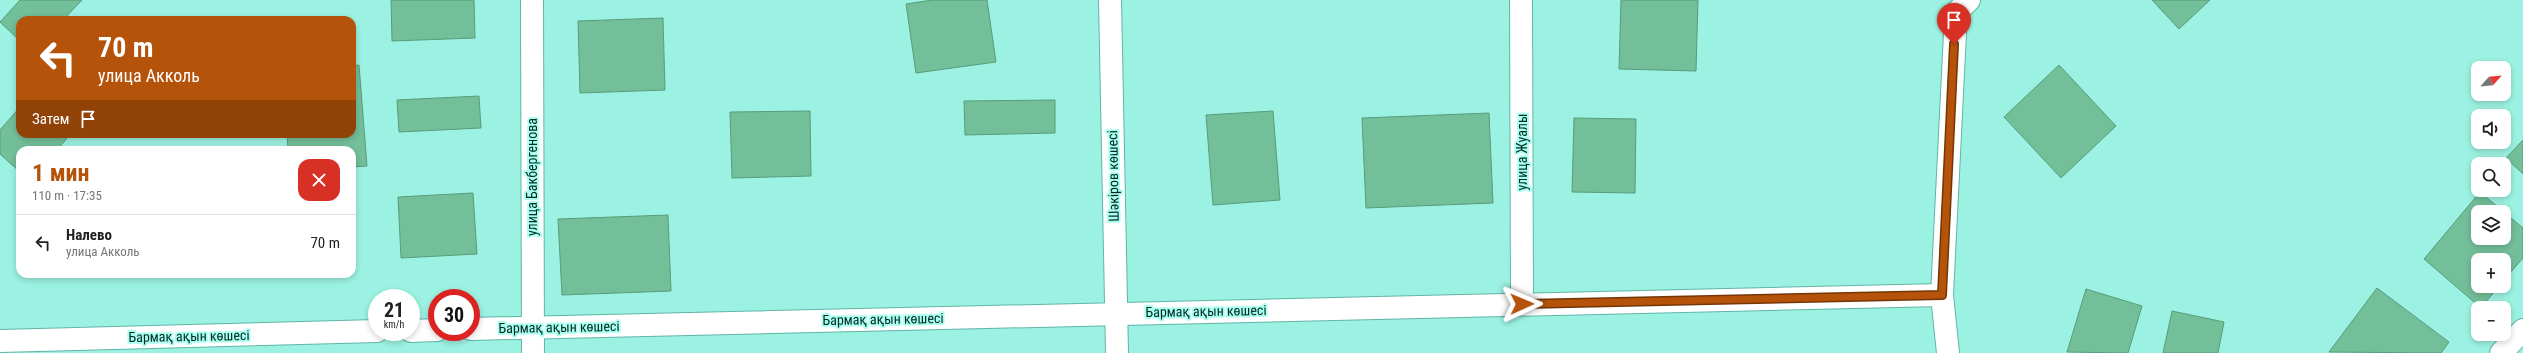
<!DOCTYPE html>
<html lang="ru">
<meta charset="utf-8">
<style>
body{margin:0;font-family:"Roboto Condensed",sans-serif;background:#f2f2f2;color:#222;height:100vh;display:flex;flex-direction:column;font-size:15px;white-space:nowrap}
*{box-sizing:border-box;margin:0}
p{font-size:13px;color:#767676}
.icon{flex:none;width:22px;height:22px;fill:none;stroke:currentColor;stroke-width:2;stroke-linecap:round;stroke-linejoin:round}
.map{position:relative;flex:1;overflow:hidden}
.panel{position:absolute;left:16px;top:146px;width:340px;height:132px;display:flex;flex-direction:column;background:#fff;border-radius:12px;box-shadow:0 2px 6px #0003}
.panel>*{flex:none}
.guide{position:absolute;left:16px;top:16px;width:340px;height:122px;border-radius:12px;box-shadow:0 2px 6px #0003;background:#b45309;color:#fff;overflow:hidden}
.needle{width:26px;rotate:63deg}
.controls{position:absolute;left:2471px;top:61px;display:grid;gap:8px}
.controls a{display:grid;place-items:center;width:40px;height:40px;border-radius:8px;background:#fff;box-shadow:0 2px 6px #0003;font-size:20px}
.speed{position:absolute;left:368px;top:289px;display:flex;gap:8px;font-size:20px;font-weight:700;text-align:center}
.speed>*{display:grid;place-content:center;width:52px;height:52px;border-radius:50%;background:#fff;box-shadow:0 2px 6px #0003;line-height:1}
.speed small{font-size:10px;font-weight:400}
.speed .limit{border:6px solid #d22;background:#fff;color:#111}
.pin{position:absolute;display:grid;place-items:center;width:34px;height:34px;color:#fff;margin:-41px -17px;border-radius:50% 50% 50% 0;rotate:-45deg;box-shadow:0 0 4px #0007}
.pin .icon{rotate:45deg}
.me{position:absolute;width:44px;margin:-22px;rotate:89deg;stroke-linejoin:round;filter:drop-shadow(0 0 3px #0008)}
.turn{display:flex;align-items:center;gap:14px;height:84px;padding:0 16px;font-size:18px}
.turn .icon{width:52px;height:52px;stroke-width:2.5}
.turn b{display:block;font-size:28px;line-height:34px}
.then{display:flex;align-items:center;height:38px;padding:0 16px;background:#0003;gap:8px;font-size:15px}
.round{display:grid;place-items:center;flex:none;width:42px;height:42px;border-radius:12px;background:#f2f2f2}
.summary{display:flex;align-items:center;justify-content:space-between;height:68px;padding:0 16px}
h1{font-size:24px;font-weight:700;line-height:30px;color:#b45309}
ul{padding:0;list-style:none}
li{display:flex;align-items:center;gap:12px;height:56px;padding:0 16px;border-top:1px solid #e0e0e0}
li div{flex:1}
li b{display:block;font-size:15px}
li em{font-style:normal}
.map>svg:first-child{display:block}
.building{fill:#73bf9a;stroke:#589c7b}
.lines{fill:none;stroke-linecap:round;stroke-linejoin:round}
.minor-casing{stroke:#60b5a7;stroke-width:24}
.minor{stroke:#fff;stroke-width:22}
.route-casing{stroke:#753606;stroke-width:10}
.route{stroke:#b45309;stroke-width:7}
.labels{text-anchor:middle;stroke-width:4;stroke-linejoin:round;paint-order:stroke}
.street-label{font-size:14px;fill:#022823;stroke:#a9ffef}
</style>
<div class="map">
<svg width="2523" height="353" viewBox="0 0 2523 353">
<rect width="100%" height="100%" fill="#9cf2e2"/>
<g class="building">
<path d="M20,0H82L63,20H20V41L0,22Z"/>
<path d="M391,0H474L475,38L392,41Z"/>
<path d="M932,0H987L996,62L916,73L906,4Z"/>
<path d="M1621,0H1698L1696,71L1619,69Z"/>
<path d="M2152,0H2210L2179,29Z"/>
<path d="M663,18L665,90L580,93L578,21Z"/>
<path d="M359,65L367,166L352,167V150H288L287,134H352V66Z"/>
<path d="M2059,65L2116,126L2061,178L2004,117Z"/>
<path d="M479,96L481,128L399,132L397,100Z"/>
<path d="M1055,100V133L965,135L964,101Z"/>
<path d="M20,107V134H64L68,137L57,150H20V172L0,154V130Z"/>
<path d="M810,111L811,176L732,178L730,112Z"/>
<path d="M1273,111L1280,200L1213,205L1206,115Z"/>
<path d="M1489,113L1493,203L1366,208L1362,118Z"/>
<path d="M1574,118L1636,119L1635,193L1572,192Z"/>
<path d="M2523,140V174L2506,158Z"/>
<path d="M2480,192L2504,212H2478V238H2504V212L2523,228V258L2504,280V260H2478V286H2499L2481,308L2424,259Z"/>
<path d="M473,193L477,254L401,258L398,197Z"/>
<path d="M668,215L671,291L562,295L558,219Z"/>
<path d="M2377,288L2449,342L2441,353L2329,352Z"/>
<path d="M2086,289L2142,306L2128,353L2067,352Z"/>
<path d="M2172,311L2224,322L2218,353H2163Z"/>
</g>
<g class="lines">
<g class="minor-casing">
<g id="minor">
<path d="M532,0L533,353"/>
<path d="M1110,0L1117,353"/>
<path d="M1521,0L1522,304"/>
<path d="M471,329L1942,295"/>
<path d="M411,331L437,330"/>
<path d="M0,341L377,331"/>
<path d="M1948,353L1942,295L1956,13L1969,0"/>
<path d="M2501,353L2523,330"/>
</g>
</g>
<use href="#minor" class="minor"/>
</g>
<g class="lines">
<g class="route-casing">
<path id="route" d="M1522,304L1942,295L1954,44"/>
</g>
<use href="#route" class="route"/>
</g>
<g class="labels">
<g class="street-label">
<text transform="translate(1522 152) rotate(-90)" y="5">улица Жуалы</text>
<text transform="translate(1113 176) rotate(-91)" y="5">Шәкіров көшесі</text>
<text transform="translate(532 177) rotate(-90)" y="5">улица Бакбергенова</text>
<text transform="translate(1206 311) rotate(-1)" y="5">Бармақ ақын көшесі</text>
<text transform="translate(883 319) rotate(-1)" y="5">Бармақ ақын көшесі</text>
<text transform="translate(559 327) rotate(-1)" y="5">Бармақ ақын көшесі</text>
<text transform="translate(189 336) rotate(-1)" y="5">Бармақ ақын көшесі</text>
</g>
</g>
</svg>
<div class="controls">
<a><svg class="needle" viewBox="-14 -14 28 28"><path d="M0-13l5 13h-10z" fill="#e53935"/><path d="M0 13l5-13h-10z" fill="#767676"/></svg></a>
<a><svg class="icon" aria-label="sound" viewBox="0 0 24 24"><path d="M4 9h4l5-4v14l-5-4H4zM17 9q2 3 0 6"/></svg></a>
<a><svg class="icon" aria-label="search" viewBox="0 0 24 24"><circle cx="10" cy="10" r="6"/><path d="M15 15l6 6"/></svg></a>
<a><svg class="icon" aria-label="layers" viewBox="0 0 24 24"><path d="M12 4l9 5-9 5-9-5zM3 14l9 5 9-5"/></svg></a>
<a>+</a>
<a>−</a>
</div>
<div class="speed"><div>21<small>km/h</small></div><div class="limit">30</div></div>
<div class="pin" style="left:1954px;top:44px;background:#d93025"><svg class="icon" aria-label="arrive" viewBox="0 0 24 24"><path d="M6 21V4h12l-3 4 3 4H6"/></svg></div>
<svg class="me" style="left:1522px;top:304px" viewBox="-20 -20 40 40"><path d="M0-17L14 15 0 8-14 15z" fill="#b45309" stroke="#fff" stroke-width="4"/></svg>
<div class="guide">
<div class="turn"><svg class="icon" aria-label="left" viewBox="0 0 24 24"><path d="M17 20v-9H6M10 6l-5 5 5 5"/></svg><div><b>70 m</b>улица Акколь</div></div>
<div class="then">Затем<svg class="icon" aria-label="arrive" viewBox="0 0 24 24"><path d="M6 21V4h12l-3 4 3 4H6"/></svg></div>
</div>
<section class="panel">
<div class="summary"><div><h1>1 мин</h1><p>110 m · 17:35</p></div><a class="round" style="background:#d93025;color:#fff"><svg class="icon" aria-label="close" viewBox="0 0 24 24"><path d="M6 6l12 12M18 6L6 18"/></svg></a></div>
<ul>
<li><svg class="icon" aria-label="left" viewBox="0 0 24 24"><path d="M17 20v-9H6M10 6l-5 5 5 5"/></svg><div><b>Налево</b><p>улица Акколь</p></div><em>70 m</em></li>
</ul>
</section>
</div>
